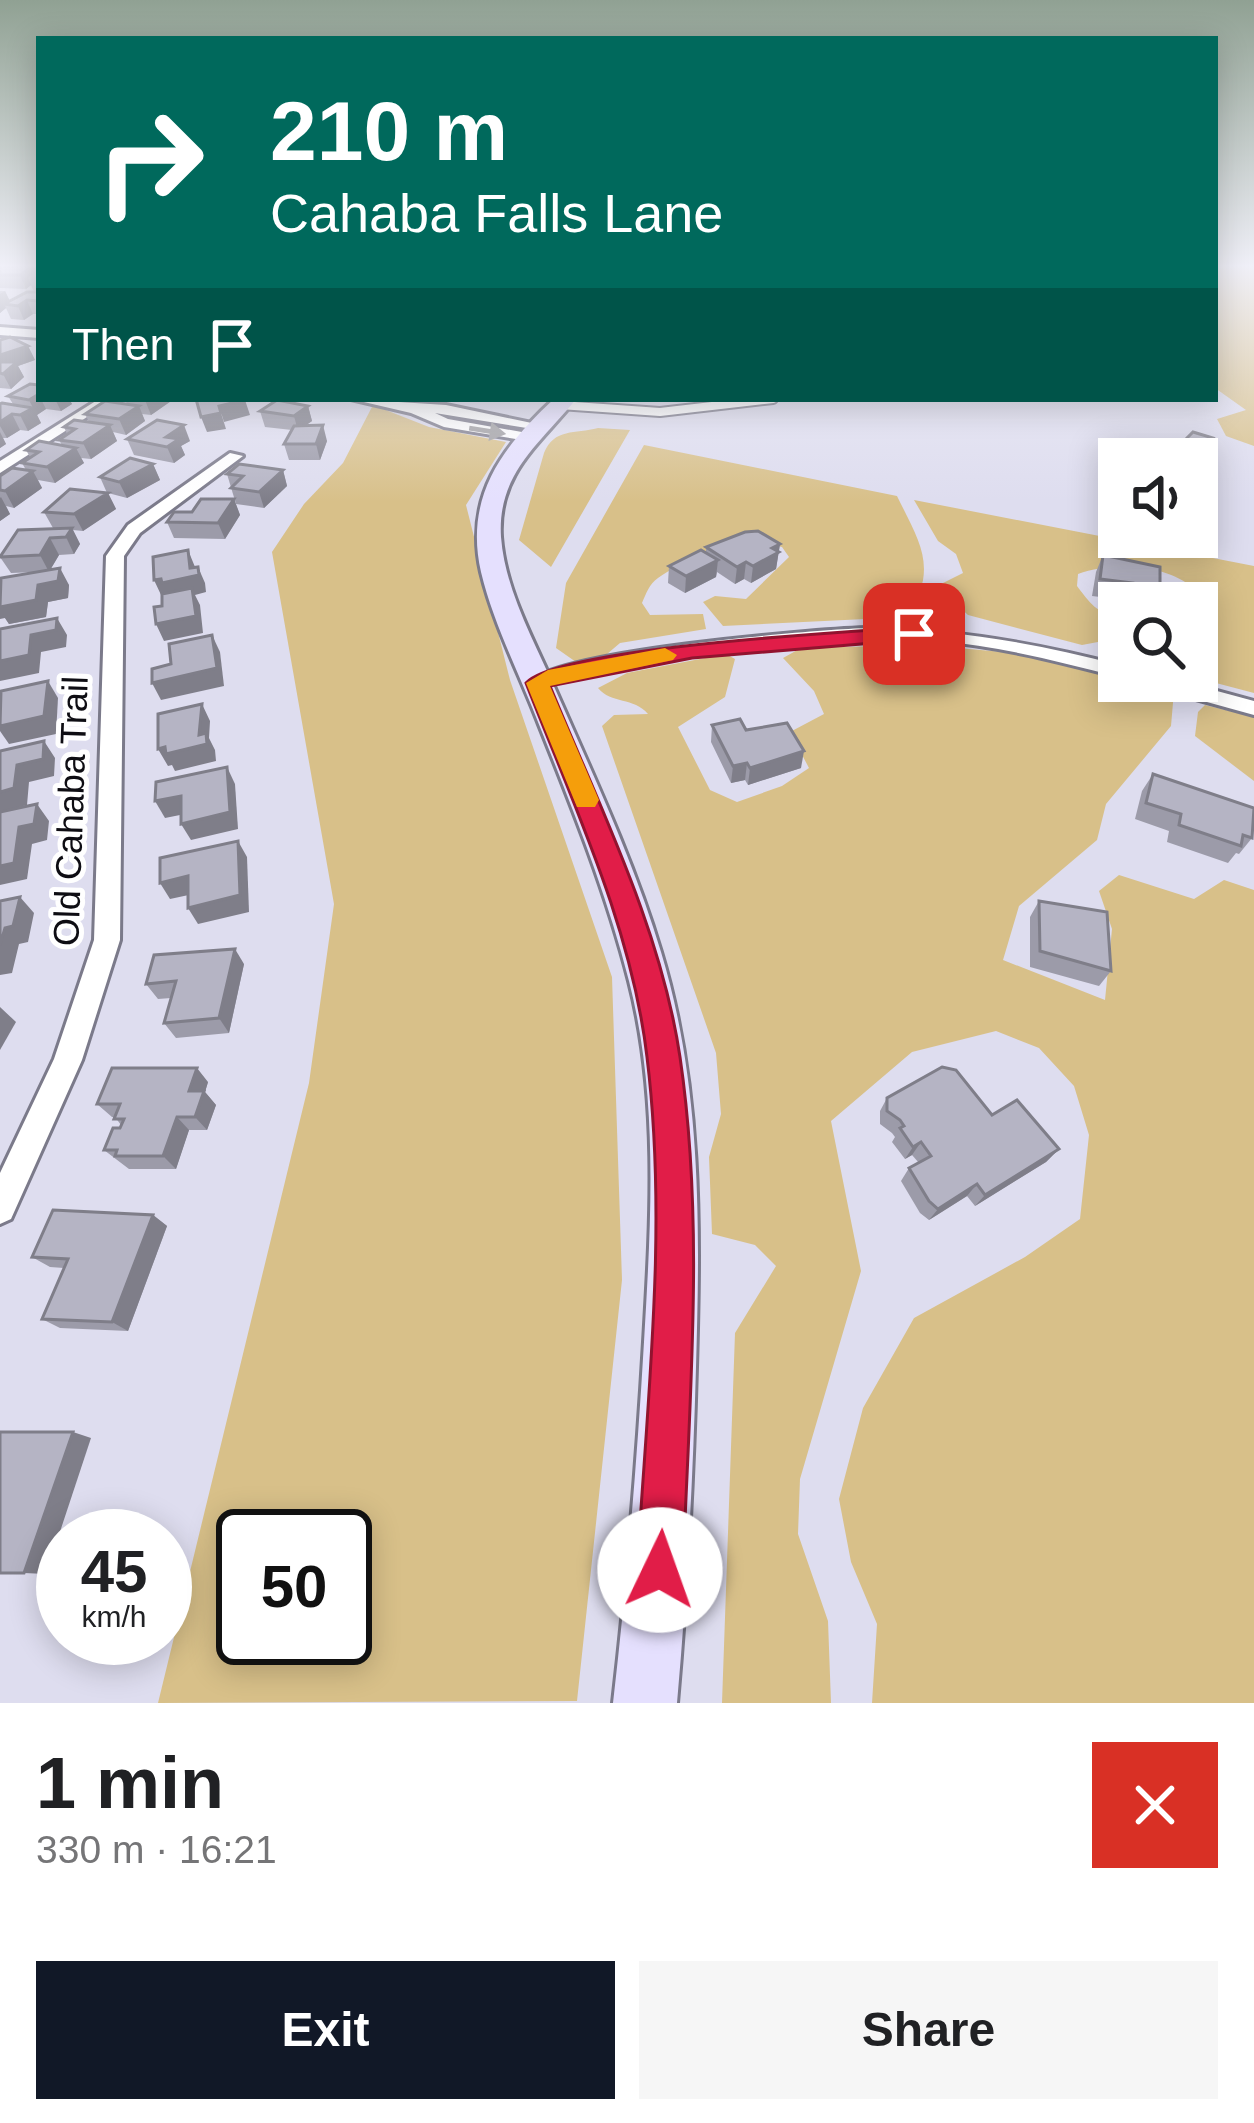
<!DOCTYPE html>
<meta charset="utf-8">
<style>
body{margin:0;font-family:Helvetica,sans-serif;background:#f6f6f6;color:#202124;height:100vh;display:flex;flex-direction:column;font-size:45px;white-space:nowrap}
*{box-sizing:border-box;margin:0}
p{font-size:39px;color:#757577}
.icon{flex:none;width:66px;height:66px;fill:none;stroke:currentColor;stroke-width:2;stroke-linecap:round;stroke-linejoin:round}
.map{position:relative;height:1703px;overflow:hidden}
.side{display:flex;flex-direction:column;background:#fff;flex:1}
.side>*{flex:none}
.hud{position:absolute;left:36px;top:36px;width:1182px;height:366px;border-radius:0px;box-shadow:0 6px 30px #0003;background:#00695c;color:#fff;overflow:hidden}
.tools{position:absolute;left:1098px;top:438px;display:grid;gap:24px}
.tools a{display:grid;place-items:center;width:120px;height:120px;border-radius:0px;background:#fff;box-shadow:0 6px 30px #0003;font-size:60px}
.speed{position:absolute;left:36px;top:1509px;display:flex;gap:24px;font-size:60px;font-weight:700;text-align:center}
.speed>*{display:grid;place-content:center;width:156px;height:156px;border-radius:50%;background:#fff;box-shadow:0 6px 30px #0003;line-height:1}
.speed small{font-size:30px;font-weight:400}
.speed .limit{border:6px solid #111;border-radius:18px;background:#fff;color:#111}
.pin{position:absolute;display:grid;place-items:center;width:102px;height:102px;color:#fff;margin:-51px;border-radius:24px;box-shadow:0 6px 18px #0006}
.me{position:absolute;width:132px;margin:-66px;rotate:3deg;stroke-linejoin:round;filter:drop-shadow(0 0 9px #0008)}
.turn{display:flex;align-items:center;gap:42px;height:252px;padding:0 36px;font-size:54px}
.turn .icon{width:156px;height:156px;stroke-width:2.5}
.turn b{display:block;font-size:84px;line-height:102px}
.then{display:flex;align-items:center;height:114px;padding:0 36px;background:#0003;gap:24px;font-size:45px}
.round{display:grid;place-items:center;flex:none;width:126px;height:126px;border-radius:0px;background:#f6f6f6}
.headline{display:flex;align-items:center;justify-content:space-between;height:204px;padding:0 36px}
h1{font-size:72px;font-weight:600;line-height:90px}
.primary-button{display:flex;gap:24px;margin-top:auto;padding:24px 36px}
.primary-button a{flex:1;height:138px;border-radius:0px;background:#111827;color:#fff;font-size:48px;font-weight:600;line-height:138px;text-align:center}
.primary-button a+a{background:#f6f6f6;color:#202124}
.map>svg:first-child{display:block}
.green{fill:#d8c089;fill-rule:evenodd}
.lines{fill:none;stroke-linecap:round;stroke-linejoin:round}
.service-casing{stroke:#7b7a8a;stroke-width:12}
.minor-casing{stroke:#7b7a8a;stroke-width:6}
.secondary-casing{stroke:#7b7a8a;stroke-width:6}
.service{stroke:#fff;stroke-width:8}
.minor{fill:#fff;fill-rule:evenodd}
.secondary{fill:#e5e0fe;fill-rule:evenodd}
.wall{fill:#9c9ba9}
.shaded-wall{fill:#7f7e89}
.building{fill:#b5b4c4;stroke:#7f7e89;stroke-width:3}
.oneway{fill:#9f9ea1}
.route{fill:#e11d48;stroke:#92132f;stroke-width:3}
.slow{fill:#f59e0b}
.labels{text-anchor:middle;stroke-width:10;stroke-linejoin:round;paint-order:stroke}
.street-label{font-size:36px;fill:#0e0d13;stroke:#fff}
</style>
<div class="map">
<svg width="1254" height="1703" viewBox="0 0 1254 1703">
<rect width="100%" height="100%" fill="#deddef"/>
<g class="green">
<path d="M1229,264H1254V446L1226,436L1217,419L1246,410L1215,388L1217,271Z"/>
<path d="M373,405L429,427L506,442L466,505L510,680L612,977L622,1280L577,1701L158,1703L309,1083L334,904L272,552L304,504L343,463ZM243,1536H345V1638H243Z"/>
<path d="M598,428L630,430L551,567L519,540L544,453C554,428 575,434 598,428Z"/>
<path d="M644,445L897,496C920,543 939,568 907,617L723,626L703,602L715,596L746,599L789,557L782,547C750,540 685,558 658,578C649,584 646,594 642,603L650,615L703,614L706,629L620,643L600,660L576,662L556,648L566,583Z"/>
<path d="M914,500L1254,566V693L1197,678V603H1192L1193,588C1166,564 1112,562 1078,574L1077,586C1089,602 1098,615 1119,616V638L1082,645L968,615L937,586L963,573L956,554L938,541Z"/>
<path d="M923,645L1015,653L1174,691L1171,726L1106,804L1097,840L1019,906L1003,960L1105,1000L1112,929L1099,891L1119,875L1194,899L1224,880L1254,890V1703H872L877,1624L851,1562L839,1499L863,1408L914,1318L1025,1257L1080,1219L1089,1135L1074,1086L1039,1048L996,1031L912,1052L831,1121L861,1271L800,1479L798,1534L828,1621L831,1703H722L735,1333L776,1266L755,1245L712,1234L709,1157L721,1114L716,1053L602,726L614,715L648,714C634,697 611,704 598,688L627,673L726,654L735,659L725,697L678,727L710,790L737,802L782,786L809,768L790,732L824,714L814,691L783,658L801,648Z"/>
<path d="M1205,705L1254,717V781L1195,736L1198,712Z"/>
</g>
<g class="lines">
<g class="service-casing">
<path id="service" d="M560,405L660,412L773,399"/>
</g>
<g class="minor-casing">
<g id="minor">
<path d="M0,327L39,330V338L0,335Z"/>
<path d="M99,399H115L0,473V461Z"/>
<path d="M351,399L446,405L546,426L539,430L435,413L448,419L533,434V440L528,441L444,427L411,413Z"/>
<path d="M230,453L243,456L140,533L124,556L120,940L82,1060L11,1219L0,1224V1173L54,1059L94,940L106,556L128,525Z"/>
<path d="M866,628C954,629 1035,643 1119,665V677C1060,662 1000,646 938,641C809,631 680,656 554,682L538,690L528,683C558,651 811,630 866,628Z"/>
<path d="M1146,681H1180L1254,701V715L1149,686Z"/>
</g>
</g>
<g class="secondary-casing">
<path id="secondary" d="M554,399H576C540,444 497,473 501,537C505,591 535,642 556,691C594,777 634,862 661,952C702,1087 700,1227 696,1367C693,1479 687,1591 677,1703H613C627,1583 637,1462 644,1342C651,1222 659,1098 629,981C605,887 568,797 532,707C514,663 492,618 481,572C464,497 502,447 554,399Z"/>
</g>
<use href="#service" class="service"/>
<use href="#minor" class="minor"/>
<use href="#secondary" class="secondary"/>
</g>
<g class="wall">
<path d="M0,268L39,269V292H34L31,285L26,289L0,288Z"/>
<path d="M0,291H5L10,301L39,292V314H33L24,320L11,319L6,308L0,313Z"/>
<path d="M0,340L28,346L35,360L18,366L24,377L11,389L0,388Z"/>
<path d="M8,396L69,399L72,404L61,411L46,409L37,415L41,423L28,431L20,430L7,438H3L6,444L0,448V404H13Z"/>
<path d="M125,399H174L151,415L142,414L145,421L126,435L113,432L117,441L91,459L81,458L84,463L55,483L38,480L42,488L14,508L6,506L10,514L0,521V476L26,470L22,463L30,457L26,450L62,445L59,440L67,434L64,427L89,422L85,414L127,404Z"/>
<path d="M308,406L312,421L306,425L327,441L320,460H289L284,444L292,430L265,427L260,411Z"/>
<path d="M127,439L190,441L181,446L185,455L174,463L134,455Z"/>
<path d="M1180,445L1205,454L1197,463V459H1173Z"/>
<path d="M153,464L160,480L127,498L108,493L116,509L83,531L73,530L80,544L74,554L59,555L50,570L69,585L68,598L48,602L46,617L9,624L5,618L36,572L11,573L0,557L53,528L44,512L107,493L100,477Z"/>
<path d="M283,470L287,486L264,508L236,504L227,474Z"/>
<path d="M234,499L240,515L225,539L174,538L167,522Z"/>
<path d="M780,544L776,569L751,583L744,579L735,584L717,572L716,577L685,593L668,583L669,566L706,553V547Z"/>
<path d="M1103,555L1160,593L1155,603H1125V600L1092,596L1096,572Z"/>
<path d="M712,725L746,730L801,768L748,785L745,780L731,783L711,742Z"/>
<path d="M1153,774L1252,838L1239,854L1236,853L1228,863L1167,842L1169,831L1135,819L1142,791Z"/>
<path d="M1039,901L1111,971L1099,986L1030,967V917Z"/>
<path d="M244,964L229,1033L176,1038L164,1023L171,998L158,999L146,984Z"/>
<path d="M208,1082L205,1092L216,1105L207,1130H189L176,1169H129L104,1150L121,1125L115,1117H112L97,1104Z"/>
<path d="M887,1098L992,1115L1059,1149L1046,1162L975,1206L967,1196L929,1220L920,1213L901,1181L909,1168L919,1163L912,1155L905,1159L892,1142L895,1137L892,1133L880,1124V1111Z"/>
<path d="M153,1215L167,1226L128,1331L60,1328L42,1319L64,1268L50,1267L32,1257Z"/>
</g>
<g class="shaded-wall">
<path d="M37,264L39,269L28,278L31,285L26,289L20,275Z"/>
<path d="M5,291L11,304H4L6,308L0,313V294Z"/>
<path d="M27,300L33,314L24,320L18,306Z"/>
<path d="M28,346L35,360L18,366L24,377L11,389L3,374L0,372V355Z"/>
<path d="M39,394V399H41L46,409L37,415L41,423L28,431L20,415L33,408L29,400Z"/>
<path d="M55,399H69L72,404L61,411Z"/>
<path d="M146,399H174L151,415L145,400Z"/>
<path d="M245,400L250,415L224,422L219,406Z"/>
<path d="M139,406L145,421L126,435L119,419Z"/>
<path d="M308,406L312,421L298,431L294,416Z"/>
<path d="M221,413L226,429L207,432L201,417Z"/>
<path d="M12,414L20,430L7,438L0,426V422Z"/>
<path d="M110,425L117,441L91,459L83,443Z"/>
<path d="M184,425L190,441L181,446L185,455L174,463L167,447L166,437Z"/>
<path d="M323,425L327,441L320,460L316,444Z"/>
<path d="M0,432L6,444L0,448Z"/>
<path d="M1213,438L1205,454L1197,463L1201,452Z"/>
<path d="M76,448L84,463L55,483L47,467Z"/>
<path d="M153,464L160,480L127,498L119,482Z"/>
<path d="M283,470L287,486L264,508L259,492Z"/>
<path d="M33,471L42,488L14,508L5,491Z"/>
<path d="M108,493L116,509L83,531L74,514Z"/>
<path d="M1,497L10,514L0,521V498Z"/>
<path d="M234,499L240,515L225,539L218,523Z"/>
<path d="M72,528L80,544L74,554L66,537Z"/>
<path d="M50,538L59,555L49,572L40,555Z"/>
<path d="M780,544L776,569L751,583L753,566L772,548Z"/>
<path d="M188,550L195,567H198L205,583L206,592L195,595L200,605L203,633L164,641L156,624L196,616L162,597L154,580L190,568Z"/>
<path d="M718,560L716,577L685,593L686,576Z"/>
<path d="M746,562L744,579L735,584L737,567Z"/>
<path d="M60,568L69,585L68,598L48,602L46,617L9,624L5,618L0,619V602L38,585Z"/>
<path d="M57,618L67,635L66,647L41,652L39,673L0,681V661L31,635Z"/>
<path d="M212,635L220,652L224,686L161,700L152,683Z"/>
<path d="M48,681L58,698L56,734L9,744L0,731V726Z"/>
<path d="M202,704L210,721L209,738L215,750L216,761L175,771L172,765L168,766L158,749L199,735Z"/>
<path d="M44,741L55,758L54,776L29,782L27,805L0,812V792L17,765Z"/>
<path d="M804,751L801,768L748,785L750,768Z"/>
<path d="M747,763L745,780L731,783L733,766Z"/>
<path d="M227,767L235,784L238,829L191,840L181,824Z"/>
<path d="M181,796L190,813L165,818L155,801Z"/>
<path d="M37,804L49,821L47,840L32,844L27,879L0,885V866L19,827Z"/>
<path d="M238,841L247,857L249,912L198,924L188,908Z"/>
<path d="M188,876L198,893L170,899L160,883Z"/>
<path d="M20,897L34,913L28,942L19,944L12,973L0,975V945L5,928Z"/>
<path d="M235,949L244,964L229,1033L219,1018Z"/>
<path d="M0,1007L16,1022L0,1050Z"/>
<path d="M197,1068L208,1082L205,1092L216,1105L207,1130L195,1117L189,1091Z"/>
<path d="M177,1117L189,1130L176,1169L163,1156Z"/>
<path d="M921,1142L912,1155L905,1159L913,1147Z"/>
<path d="M1059,1149L1046,1162L975,1206L985,1195Z"/>
<path d="M977,1184L967,1196L929,1220L938,1209Z"/>
<path d="M153,1215L167,1226L128,1331L112,1322Z"/>
<path d="M73,1432L91,1438L46,1574L24,1573Z"/>
</g>
<g class="building">
<path d="M36,264L20,275H0V268L2,267Z"/>
<path d="M27,292H39V301L27,300L18,306L4,304Z"/>
<path d="M10,337L28,346L0,355V340Z"/>
<path d="M0,362H17L3,374L0,373Z"/>
<path d="M30,384L39,385V394L29,400L8,396Z"/>
<path d="M196,399H245V400L219,406L221,413L201,417Z"/>
<path d="M277,400L308,406L294,416L260,411Z"/>
<path d="M105,401L139,406L119,419L85,414Z"/>
<path d="M2,403L33,408L20,415L12,414L0,422V404Z"/>
<path d="M74,420L110,425L83,443L59,440L75,429L64,427Z"/>
<path d="M157,420L184,425L166,437L179,439L167,447L127,439Z"/>
<path d="M323,425L316,444H284L294,426Z"/>
<path d="M1193,432L1213,438L1201,452L1180,445Z"/>
<path d="M39,441L76,448L47,467L22,463L39,452L26,450Z"/>
<path d="M130,458L153,464L119,482L100,477Z"/>
<path d="M239,464L283,470L259,492L231,488L243,476L227,474Z"/>
<path d="M12,468L33,471L5,491L0,490V476Z"/>
<path d="M70,489L108,493L74,514L44,512Z"/>
<path d="M201,499H234L218,523L167,522L174,512H192Z"/>
<path d="M72,528L66,537L50,538L40,555L0,557L18,530Z"/>
<path d="M758,531L780,544L772,548L779,552L753,566L746,562L737,567L706,547L745,532Z"/>
<path d="M188,550L190,568L198,567L199,575L162,583L161,579L154,580L153,557Z"/>
<path d="M701,550L718,560L686,576L669,566Z"/>
<path d="M1103,555L1160,567V593L1133,589V583L1100,579Z"/>
<path d="M60,568L58,581L38,585L36,600L0,607L1,578Z"/>
<path d="M192,588L196,616L156,624L154,607L162,606V594Z"/>
<path d="M57,618L56,630L31,635L29,655L0,661V629Z"/>
<path d="M212,635L217,668L152,683V669L171,664L169,644Z"/>
<path d="M48,681L44,716L0,726L1,691Z"/>
<path d="M202,704L199,735L206,733L207,744L166,754L165,747L158,749V714Z"/>
<path d="M740,719L746,730L787,723L804,751L750,768L747,763L733,766L712,725Z"/>
<path d="M44,741L43,759L17,765L14,788L0,792V751Z"/>
<path d="M227,767L230,812L181,824V796L155,801L156,782Z"/>
<path d="M1153,774L1254,808L1252,838L1243,835L1241,846L1179,825L1181,814L1146,803Z"/>
<path d="M37,804L34,824L19,827L14,863L0,866V812Z"/>
<path d="M238,841L240,895L188,908V876L160,883V858Z"/>
<path d="M20,897L13,926L5,928L0,945V901Z"/>
<path d="M1039,901L1107,912L1111,971L1040,951Z"/>
<path d="M235,949L219,1018L164,1023L176,981L146,984L154,955Z"/>
<path d="M942,1067L956,1070L992,1115L1017,1100L1059,1149L985,1195L977,1184L938,1209L929,1201L909,1168L931,1156L921,1142L913,1147L900,1128L904,1126L900,1120L887,1111V1098Z"/>
<path d="M112,1068H197L189,1091H204L195,1117H177L163,1156H115L117,1150H104L113,1128H120L124,1119H114L120,1104H97Z"/>
<path d="M53,1210L153,1215L112,1322L42,1319L68,1259L32,1257Z"/>
<path d="M0,1432H73L24,1573H0Z"/>
</g>
<defs><path id="oneway-solid" d="M-6-.8H1V-3.2L6.5 0L1 3.2V.8H-6Z" transform="scale(3)"/></defs>
<use class="oneway" href="#oneway-solid" transform="translate(487 431) rotate(9)"/>
<linearGradient id="sky" x2="0" y2="1"><stop stop-color="#90a193"/><stop offset="0.53" stop-color="#f0f0f8"/><stop offset="1" stop-color="#f0f0f8" stop-opacity="0"/></linearGradient>
<rect width="1254" height="502" fill="url(#sky)"/>
<path class="route" d="M914,627L921,629V639L692,658L550,686C599,806 661,928 680,1057C705,1226 689,1400 683,1570L676,1586L660,1593L644,1586L637,1570C647,1400 668,1227 647,1057C632,928 573,804 526,683C558,647 851,632 914,627Z"/>
<path class="slow" d="M665,648L677,655L673,660L550,686L599,800L595,807H577L526,683L548,670Z"/>
<g class="labels">
<g class="street-label">
<text transform="translate(70 811) rotate(-88)" y="13">Old Cahaba Trail</text>
</g>
</g>
</svg>
<div class="tools">
<a><svg class="icon" aria-label="sound" viewBox="0 0 24 24"><path d="M4 9h4l5-4v14l-5-4H4zM17 9q2 3 0 6"/></svg></a>
<a><svg class="icon" aria-label="search" viewBox="0 0 24 24"><circle cx="10" cy="10" r="6"/><path d="M15 15l6 6"/></svg></a>
</div>
<div class="speed"><div>45<small>km/h</small></div><div class="limit">50</div></div>
<div class="pin" style="left:914px;top:634px;background:#d93025"><svg class="icon" aria-label="arrive" viewBox="0 0 24 24"><path d="M6 21V4h12l-3 4 3 4H6"/></svg></div>
<svg class="me" style="left:660px;top:1570px" viewBox="-20 -20 40 40"><circle r="19" fill="#fff"/><path d="M0-13L10 11 0 6-10 11z" fill="#e11d48"/></svg>
<div class="hud">
<div class="turn"><svg class="icon" aria-label="right" viewBox="0 0 24 24"><path d="M7 20v-9h11M14 6l5 5-5 5"/></svg><div><b>210 m</b>Cahaba Falls Lane</div></div>
<div class="then">Then<svg class="icon" aria-label="arrive" viewBox="0 0 24 24"><path d="M6 21V4h12l-3 4 3 4H6"/></svg></div>
</div>
</div>
<section class="side">
<div class="headline"><div><h1>1 min</h1><p>330 m · 16:21</p></div><a class="round" style="background:#d93025;color:#fff"><svg class="icon" aria-label="close" viewBox="0 0 24 24"><path d="M6 6l12 12M18 6L6 18"/></svg></a></div>
<div class="primary-button"><a>Exit</a><a>Share</a></div>
</section>
